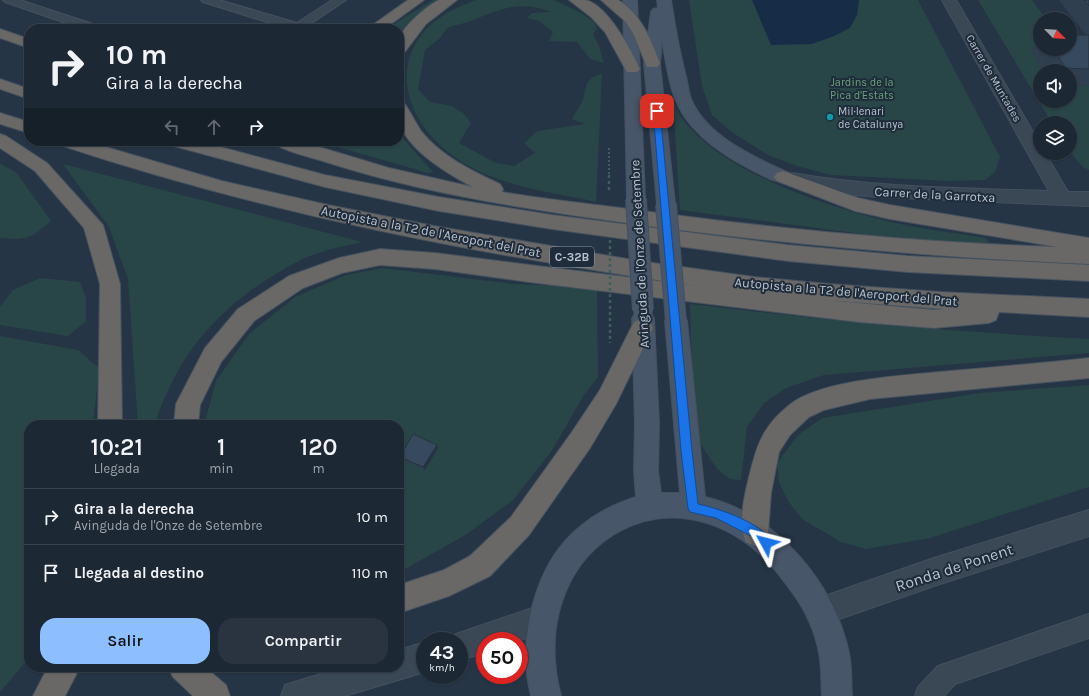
<!DOCTYPE html>
<html lang="es">
<meta charset="utf-8">
<style>
body{margin:0;font-family:Karla,sans-serif;background:#293440;color:#f1f3f6;height:100vh;display:flex;flex-direction:column;font-size:15px;white-space:nowrap}
*{box-sizing:border-box;margin:0}
p{font-size:13px;color:#a0a6ac}
.icon{flex:none;width:22px;height:22px;fill:none;stroke:currentColor;stroke-width:2;stroke-linecap:round;stroke-linejoin:round}
.map{position:relative;flex:1;overflow:hidden}
.drawer{position:absolute;left:24px;top:420px;width:380px;height:252px;display:flex;flex-direction:column;background:#1c2834;border-radius:16px;box-shadow:0 1px 3px #0004,0 0 0 1px #3a444f}
.drawer>*{flex:none}
.hud{position:absolute;left:24px;top:24px;width:380px;height:122px;border-radius:16px;box-shadow:0 1px 3px #0004,0 0 0 1px #3a444f;background:#1c2834;color:#f1f3f6;overflow:hidden}
.needle{width:26px;rotate:114deg}
.buttons{position:absolute;left:1033px;top:12px;display:grid;gap:8px}
.buttons a{display:grid;place-items:center;width:44px;height:44px;border-radius:50%;background:#1c2834;box-shadow:0 1px 3px #0004,0 0 0 1px #3a444f;font-size:20px}
.speed{position:absolute;left:416px;top:632px;display:flex;gap:8px;font-size:20px;font-weight:700;text-align:center}
.speed>*{display:grid;place-content:center;width:52px;height:52px;border-radius:50%;background:#1c2834;box-shadow:0 1px 3px #0004,0 0 0 1px #3a444f;line-height:1}
.speed small{font-size:10px;font-weight:400}
.speed .limit{border:6px solid #d22;background:#fff;color:#111}
.pin{position:absolute;display:grid;place-items:center;width:34px;height:34px;color:#fff;margin:-17px;border-radius:8px;box-shadow:0 2px 6px #0006}
.me{position:absolute;width:44px;margin:-22px;rotate:308deg;stroke-linejoin:round;filter:drop-shadow(0 0 3px #0008)}
.turn{display:flex;align-items:center;gap:14px;height:84px;padding:0 16px;font-size:18px}
.turn .icon{width:52px;height:52px;stroke-width:2.5}
.turn b{display:block;font-size:28px;line-height:34px}
.lanes{display:flex;align-items:center;height:38px;padding:0 16px;background:#0003;justify-content:center;gap:20px;direction:ltr}
.lanes .off{opacity:.35}
.eta{display:flex;justify-content:space-evenly;align-items:center;height:68px;text-align:center}
.eta b{font-size:24px;font-weight:600;line-height:28px}
.primary-button{display:flex;gap:8px;margin-top:auto;padding:8px 16px}
.primary-button a{flex:1;height:46px;border-radius:16px;background:#8dbeff;color:#111;font-size:16px;font-weight:600;line-height:46px;text-align:center}
.primary-button a+a{background:#293440;color:#f1f3f6}
ul{padding:0;list-style:none}
li{display:flex;align-items:center;gap:12px;height:56px;padding:0 16px;border-top:1px solid #3a444f}
li div{flex:1}
li b{display:block;font-size:15px}
li em{font-style:normal}
.map>svg:first-child{display:block}
.green{fill:#284547}
.water{fill:#172c46}
.lines{fill:none;stroke-linecap:round;stroke-linejoin:round}
.service-casing{stroke:#44505e;stroke-width:2}
.minor-casing{stroke:#44505e;stroke-width:2}
.tertiary-casing{stroke:#44505e;stroke-width:2}
.secondary-casing{stroke:#44505e;stroke-width:2}
.trunk-casing{stroke:#455260;stroke-width:2}
.service{fill:#3a4755;fill-rule:evenodd}
.minor{fill:#3a4755;fill-rule:evenodd}
.tertiary{fill:#3a4755;fill-rule:evenodd}
.secondary{fill:#485669;fill-rule:evenodd}
.trunk{fill:#6a6866;fill-rule:evenodd}
.secondary-bridge-casing{stroke:#44505e;stroke-width:22;stroke-linecap:butt}
.path-bridge-far1{stroke:#415e5e;stroke-width:2;stroke-dasharray:2 2;stroke-linecap:butt}
.path-bridge{stroke:#415e5e;stroke-width:2.5;stroke-dasharray:3 3;stroke-linecap:butt}
.secondary-bridge{stroke:#485669;stroke-width:20}
.wall{fill:#2f3f4f}
.shaded-wall{fill:#263340}
.building{fill:#37495c;stroke:#263340}
.route{fill:#1a73e8;stroke:#114b97}
.culture-dot{fill:#0f9aa8;stroke:#1f2c3b;stroke-width:1.5}
.labels{text-anchor:middle;stroke-width:4;stroke-linejoin:round;paint-order:stroke}
.far-street-label{font-size:11px;fill:#b8c2ce;stroke:#1f2c3b}
.far-park-label{font-size:11px;fill:#6da177;stroke:#1f2c3b}
.far-poi-label{font-size:11px;fill:#b8c2ce;stroke:#1f2c3b;text-anchor:start}
.shield{fill:#1f2c3b;stroke:#8a95a2;stroke-width:1}
.shield-label{font-size:12px;font-weight:bold;fill:#b8c2ce}
.street-label{font-size:13px;fill:#b8c2ce;stroke:#1f2c3b}
.near-street-label{font-size:16px;fill:#b8c2ce;stroke:#1f2c3b}
</style>
<div class="map">
<svg width="1089" height="696" viewBox="0 0 1089 696">
<rect width="100%" height="100%" fill="#253546"/>
<g class="green">
<path d="M433,0H439L423,10L399,33V29H388L400,20Z"/>
<path d="M477,0H554L581,13L594,22L597,29L593,34L599,46L604,63L590,59L577,42L549,41L553,32L539,21L527,18L532,13L551,12C519,0 499,9 471,21C463,24 454,25 447,28L440,38L425,50L418,89L430,102L452,106L463,113L471,123L459,143L496,163L514,166L535,153L524,143L537,131L585,124L572,119C575,113 580,106 583,99C588,84 584,79 602,74L596,202C551,192 502,187 462,162C387,114 385,28 477,0Z"/>
<path d="M689,0H918L1000,157L995,172L985,180L949,181L830,175L797,166L768,155L733,133L712,115L702,86Z"/>
<path d="M978,0H1032L1046,19H1040V49L1031,51L1044,71H1040V101H1070V85L1089,86V170L1083,167L1070,152V123H1052Z"/>
<path d="M673,100C676,105 677,112 681,117C718,169 818,204 879,219C914,228 950,232 986,238L990,244L869,235L680,210Z"/>
<path d="M399,134L433,172L428,173L317,141H399Z"/>
<path d="M0,164L16,172L51,221C30,239 28,240 0,238Z"/>
<path d="M63,164L362,242C339,247 315,252 295,263C240,292 193,334 168,391C163,402 157,413 156,425H138L128,279L109,227Z"/>
<path d="M383,268L514,284L566,286L597,290L598,377L584,395L551,452L513,500L467,534L407,568H399V425H204L216,381L249,334L295,297L346,275Z"/>
<path d="M40,278L80,282L86,298V321L68,336L0,325V307L13,290Z"/>
<path d="M690,304C823,320 956,332 1089,339V353L824,375L786,388L764,403L747,427L741,480L730,479L717,469L697,439L693,412Z"/>
<path d="M0,336L78,350L99,368L93,425H29V658L0,692Z"/>
<path d="M1089,385V487L930,538L866,549L841,542L802,519L788,501L779,482L777,463L798,435L822,418L980,393Z"/>
</g>
<path class="water" d="M752,0H858L859,1L857,15L850,28L834,36L812,44L771,45Z"/>
<g class="lines">
<g class="service-casing">
<g id="service">
<path d="M3,0H20L99,26L101,29H83L5,2Z"/>
<path d="M201,0H219L297,23L332,0H346L303,29H289L203,2Z"/>
<path d="M1089,614V638L955,684L944,696H915L918,687L938,666Z"/>
</g>
</g>
<g class="minor-casing">
<g id="minor">
<path d="M942,0H956L1040,144V153H1045L1068,192H1089V206L877,197L836,193L786,183L783,179L786,175L792,173C877,188 963,188 1049,191Z"/>
<path d="M1089,510V536L934,586L819,626L809,622L805,612L809,602L819,598L934,558Z"/>
</g>
</g>
<g class="tertiary-casing">
<g id="tertiary">
<path d="M544,604L554,608L558,618L554,628L518,641H485V652L459,661V641H447L449,637L459,633Z"/>
<path d="M425,642V672L345,696H281L285,685L343,667H399V650Z"/>
</g>
</g>
<g class="secondary-casing">
<g id="secondary">
<path d="M623,0H637L645,199L643,204L636,206L629,204L627,199Z"/>
<path d="M657,0H671C675,27 680,54 687,81C688,87 689,93 691,99C707,137 754,157 789,173L792,177L789,181C777,185 764,176 752,170C722,155 688,132 675,99C668,80 665,58 662,39L660,64L675,204L673,209L666,211L659,209L657,204L644,64L651,12L653,9L658,8Z"/>
<path d="M643,310L651,313L654,319L659,424L658,471L661,493H680L665,321L668,315L676,312L684,315L687,321L705,497C777,514 834,583 849,653C852,667 851,682 852,696H822C821,680 822,664 818,648C812,622 802,605 786,584C688,448 520,539 561,696H531C517,639 534,562 582,525C598,512 617,503 636,497L634,471L635,424L632,319L635,313Z"/>
</g>
</g>
<g class="trunk-casing">
<g id="trunk">
<path d="M408,0H424L384,29H367Z"/>
<path d="M439,0H457L426,24L404,53L399,55C399,50 398,43 399,39C403,26 427,6 439,0Z"/>
<path d="M569,0C574,0 580,0 585,0C607,4 631,50 640,69L637,72H627L605,32L591,17Z"/>
<path d="M601,0H618C641,14 651,39 660,64L657,67H647L634,35L626,22Z"/>
<path d="M0,29L29,39V48L0,38Z"/>
<path d="M0,79L29,89V99L0,89Z"/>
<path d="M399,103L405,104C411,113 415,122 421,131C441,156 472,171 500,184L503,189L502,192C541,199 581,203 621,208C766,228 912,242 1058,247L890,219L855,211L777,181L774,177L777,173L783,171L858,198L890,205L1089,238V264C932,257 776,244 620,222C520,208 422,193 326,162C314,158 278,150 272,141H299L389,168L473,187C448,174 411,152 400,125C397,119 399,109 399,103Z"/>
<path d="M0,113L29,122V133L0,124Z"/>
<path d="M0,134L6,136L47,163L103,225L120,284L122,425H98L100,284L84,228L35,171L0,148Z"/>
<path d="M57,141H85L222,181L328,205L434,226L639,261L754,277L829,284L940,292L1089,299V317L999,312L996,320L989,323L934,328L859,322L529,282L435,269L380,265L342,273L303,288L254,321L221,362L200,405L198,425H174L176,404L205,348L238,309L289,276L339,258L380,249L435,253L698,286C482,255 267,214 60,145ZM824,300L944,309L934,310Z"/>
<path d="M167,141H198L325,175L439,197L552,215L788,245L908,256L1089,265V281L908,272L788,261L552,229L439,211L325,187L170,145Z"/>
<path d="M642,319L650,322L653,328L616,404L590,448L529,535L490,576L449,596L399,613V585L444,570L470,556L511,517L572,432L600,390L634,322Z"/>
<path d="M1089,358V378L870,399L824,410L809,417L790,435L779,452L771,493L768,533L764,542L755,546L746,542C738,523 744,497 749,477C757,444 763,425 792,403C825,379 909,375 950,371C997,367 1043,363 1089,358Z"/>
<path d="M48,667H80L65,696H33Z"/>
<path d="M168,667H205L226,685L230,696H193L173,677Z"/>
</g>
</g>
<use href="#service" class="service"/>
<use href="#minor" class="minor"/>
<use href="#tertiary" class="tertiary"/>
<use href="#secondary" class="secondary"/>
<use href="#trunk" class="trunk"/>
<g class="secondary-bridge-casing">
<g id="secondary-bridge">
<path d="M636,199L643,310"/>
<path d="M666,204L676,321"/>
</g>
</g>
<path class="path-bridge-far1" d="M609,148V176"/>
<g class="path-bridge">
<path d="M609,175V191"/>
<path d="M610,240V343"/>
</g>
<use href="#secondary-bridge" class="secondary-bridge"/>
</g>
<g class="wall">
<path d="M1059,0H1089V86L1070,85V71H1044L1030,50L1040,37V49H1070L1086,35Z"/>
<path d="M437,445L438,448L425,470L401,460L400,457Z"/>
</g>
<path class="shaded-wall" d="M437,445L438,448L425,470L423,467Z"/>
<g class="building">
<path d="M1084,0H1089V6Z"/>
<path d="M1070,35H1089V69L1066,68L1053,49H1070Z"/>
<path d="M413,434L437,445L423,467L400,457Z"/>
</g>
<path class="route" d="M657,109L660,111L692,451L698,504C717,508 764,523 772,543L770,546L766,548L751,536L716,518L690,512L688,508L681,451L653,111Z"/>
<circle class="culture-dot" cx="830" cy="117" r="4"/>
<g class="labels">
<g class="far-street-label">
<text transform="translate(994 78) rotate(60)" y="4">Carrer de Muntades</text>
</g>
<g class="far-park-label">
<text x="862" y="86">Jardins de la<tspan x="862" dy="13">Pica d'Estats</tspan></text>
</g>
<g class="far-poi-label">
<text x="838" y="115">Mil·lenari<tspan x="838" dy="13">de Catalunya</tspan></text>
</g>
<rect class="shield" x="550" y="247" width="44" height="20" rx="3"/>
<g class="shield-label">
<text x="572" y="261">C-32B</text>
</g>
<g class="street-label">
<text transform="translate(935 194) rotate(3)" y="5">Carrer de la Garrotxa</text>
<text transform="translate(431 231) rotate(11)" y="5">Autopista a la T2 de l'Aeroport del Prat</text>
<text transform="translate(639 254) rotate(-93)" y="5">Avinguda de l'Onze de Setembre</text>
<text transform="translate(846 291) rotate(5)" y="5">Autopista a la T2 de l'Aeroport del Prat</text>
</g>
<g class="near-street-label">
<text transform="translate(954 567) rotate(-18)" y="6">Ronda de Ponent</text>
</g>
</g>
</svg>
<div class="buttons">
<a><svg class="needle" viewBox="-14 -14 28 28"><path d="M0-13l5 13h-10z" fill="#e53935"/><path d="M0 13l5-13h-10z" fill="#a0a6ac"/></svg></a>
<a><svg class="icon" aria-label="sound" viewBox="0 0 24 24"><path d="M4 9h4l5-4v14l-5-4H4zM17 9q2 3 0 6"/></svg></a>
<a><svg class="icon" aria-label="layers" viewBox="0 0 24 24"><path d="M12 4l9 5-9 5-9-5zM3 14l9 5 9-5"/></svg></a>
</div>
<div class="speed"><div>43<small>km/h</small></div><div class="limit">50</div></div>
<div class="pin" style="left:657px;top:111px;background:#d93025"><svg class="icon" aria-label="arrive" viewBox="0 0 24 24"><path d="M6 21V4h12l-3 4 3 4H6"/></svg></div>
<svg class="me" style="left:766px;top:543px" viewBox="-20 -20 40 40"><path d="M0-17L14 15 0 8-14 15z" fill="#1a73e8" stroke="#fff" stroke-width="4"/></svg>
<div class="hud">
<div class="turn"><svg class="icon" aria-label="right" viewBox="0 0 24 24"><path d="M7 20v-9h11M14 6l5 5-5 5"/></svg><div><b>10 m</b>Gira a la derecha</div></div>
<div class="lanes"><svg class="icon off" aria-label="left" viewBox="0 0 24 24"><path d="M17 20v-9H6M10 6l-5 5 5 5"/></svg><svg class="icon off" aria-label="ahead" viewBox="0 0 24 24"><path d="M12 20V5M6 11l6-6 6 6"/></svg><svg class="icon" aria-label="right" viewBox="0 0 24 24"><path d="M7 20v-9h11M14 6l5 5-5 5"/></svg></div>
</div>
<section class="drawer">
<div class="eta">
<div><b>10:21</b><p>Llegada</p></div>
<div><b>1</b><p>min</p></div>
<div><b>120</b><p>m</p></div>
</div>
<ul>
<li><svg class="icon" aria-label="right" viewBox="0 0 24 24"><path d="M7 20v-9h11M14 6l5 5-5 5"/></svg><div><b>Gira a la derecha</b><p>Avinguda de l'Onze de Setembre</p></div><em>10 m</em></li>
<li><svg class="icon" aria-label="arrive" viewBox="0 0 24 24"><path d="M6 21V4h12l-3 4 3 4H6"/></svg><div><b>Llegada al destino</b></div><em>110 m</em></li>
</ul>
<div class="primary-button"><a>Salir</a><a>Compartir</a></div>
</section>
</div>
